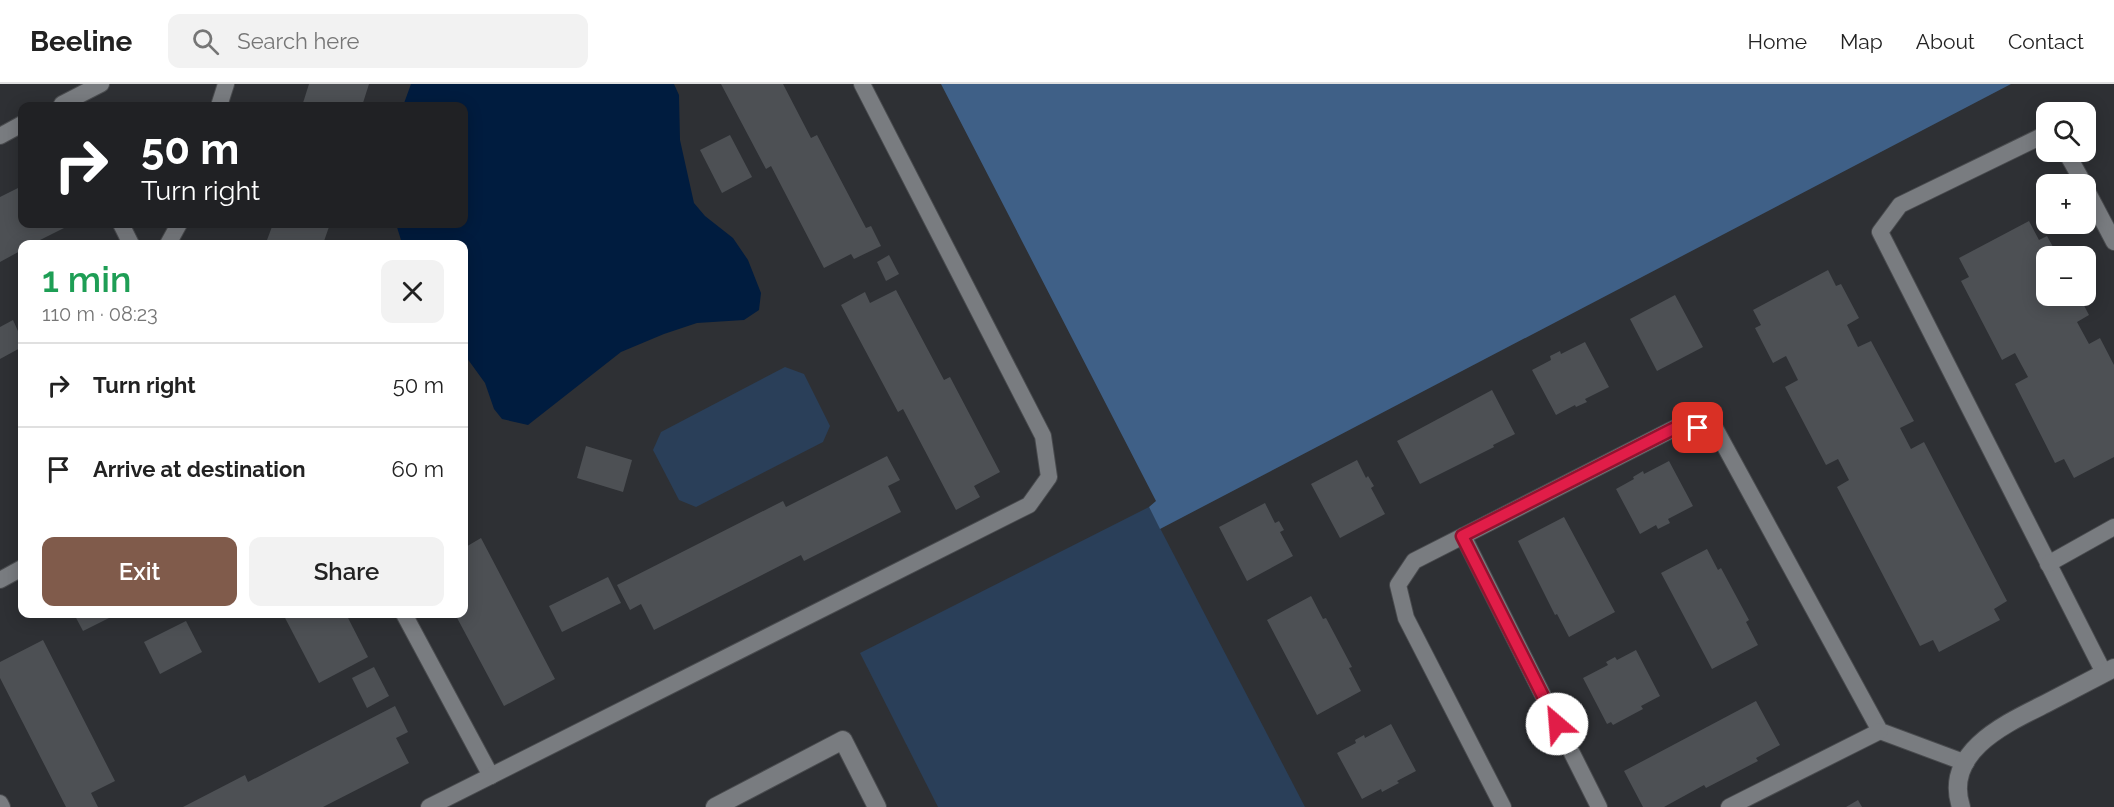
<!DOCTYPE html>
<meta charset="utf-8">
<style>
body{margin:0;font-family:Raleway,sans-serif;background:#f2f2f2;color:#222;height:100vh;display:flex;flex-direction:column;font-size:22px;white-space:nowrap}
*{box-sizing:border-box;margin:0}
p{font-size:20px;color:#767676}
.icon{flex:none;width:33px;height:33px;fill:none;stroke:currentColor;stroke-width:2;stroke-linecap:round;stroke-linejoin:round}
.map{position:relative;flex:1;overflow:hidden}
.sheet{position:absolute;left:18px;top:156px;width:450px;height:378px;display:flex;flex-direction:column;background:#fff;border-radius:12px;box-shadow:0 3px 15px #0003}
.sheet>*{flex:none}
.banner{position:absolute;left:18px;top:18px;width:450px;height:126px;border-radius:12px;box-shadow:0 3px 15px #0003;background:#202124;color:#fff;overflow:hidden}
.fabs{position:absolute;left:2036px;top:18px;display:grid;gap:12px}
.fabs a{display:grid;place-items:center;width:60px;height:60px;border-radius:12px;background:#fff;box-shadow:0 3px 15px #0003;font-size:30px}
.pin{position:absolute;display:grid;place-items:center;width:51px;height:51px;color:#fff;margin:-26px;border-radius:12px;box-shadow:0 3px 9px #0006}
.me{position:absolute;width:66px;margin:-33px;rotate:333deg;stroke-linejoin:round;filter:drop-shadow(0 0 4px #0008)}
.turn{display:flex;align-items:center;gap:21px;height:126px;padding:0 24px;font-size:27px}
.turn .icon{width:78px;height:78px;stroke-width:2.5}
.turn b{display:block;font-size:42px;line-height:51px}
.round{display:grid;place-items:center;flex:none;width:63px;height:63px;border-radius:12px;background:#f2f2f2}
.summary{display:flex;align-items:center;justify-content:space-between;height:102px;padding:0 24px}
h1{font-size:36px;font-weight:600;line-height:45px;color:#1e9e55}
.action{display:flex;gap:12px;margin-top:auto;padding:12px 24px}
.action a{flex:1;height:69px;border-radius:12px;background:#805b4b;color:#fff;font-size:24px;font-weight:600;line-height:69px;text-align:center}
.action a+a{background:#f2f2f2;color:#222}
ul{padding:0;list-style:none}
li{display:flex;align-items:center;gap:18px;height:84px;padding:0 24px;border-top:2px solid #e0e0e0}
li div{flex:1}
li b{display:block;font-size:22px}
li em{font-style:normal}
header{display:flex;align-items:center;gap:36px;box-sizing:border-box;height:84px;padding:0 30px;background:#fff;border-bottom:2px solid #e0e0e0}
header strong{font-size:28px}
nav{display:flex;gap:33px;margin-inline-start:auto;font-size:21px}
.search{width:420px;height:54px;background:#f2f2f2;display:flex;align-items:center;gap:15px;box-sizing:border-box;padding:0 21px;border-radius:12px;color:#767676;font-size:22px}
.map>svg:first-child{display:block}
.green{fill:#2a3f59}
.forest{fill:#3f6087}
.water{fill:#001c3f}
.building{fill:#4d5054}
.lines{fill:none;stroke-linecap:round;stroke-linejoin:round}
.lane-casing{stroke:#494b4e;stroke-width:18}
.street-casing{stroke:#494b4e;stroke-width:20}
.lane{stroke:#797c80;stroke-width:16}
.street{stroke:#797c80;stroke-width:18}
.route-casing{stroke:#92132f;stroke-width:15}
.route{stroke:#e11d48;stroke-width:10}
</style>
<header>
<strong>Beeline</strong>
<div class="search"><svg class="icon" aria-label="search" viewBox="0 0 24 24"><circle cx="10" cy="10" r="6"/><path d="M15 15l6 6"/></svg>Search here</div>
<nav><a>Home</a><a>Map</a><a>About</a><a>Contact</a></nav>
</header>
<div class="map">
<svg width="2114" height="723" viewBox="0 0 2114 723">
<rect width="100%" height="100%" fill="#2e3034"/>
<g class="green">
<path d="M785,283L804,290L830,342L823,358L696,423L679,416L653,366L661,348Z"/>
<path d="M1149,423L1305,723H938L860,569Z"/>
</g>
<path class="forest" d="M941,0H2011L1160,445L1149,423L1156,417Z"/>
<path class="water" d="M411,0H674L679,11L680,56L694,119L705,132L733,154L748,176L761,209L759,226L744,236L697,239L664,250L621,268L528,341L502,335L494,325L485,299L464,270V160H405L401,156L396,140H464V22H403Z"/>
<g class="building">
<path d="M309,0H369L362,22H302Z"/>
<path d="M721,0H783L811,54L817,51L866,144L871,142L881,162L854,175L851,170L824,184L771,82L766,85Z"/>
<path d="M730,51L752,93L722,109L700,66Z"/>
<path d="M22,102V140H72L32,160H22V166L0,178V113Z"/>
<path d="M2029,137L2039,156L2047,152L2058,172H2046V212H2079L2089,231L2077,238L2089,260L2100,254L2114,281V373L2074,394L2064,375L2055,379L2015,300L2028,293L2015,269L2002,276L1961,197L1969,193L1959,174Z"/>
<path d="M273,140H330L323,160H280L267,156Z"/>
<path d="M889,171L899,190L886,197L877,178Z"/>
<path d="M1828,186L1836,202L1841,200L1859,234L1847,241L1858,263L1871,257L1914,337L1900,344L1911,365L1924,358L2007,517L1994,525L2000,536L1939,568L1933,556L1920,562L1837,403L1849,396L1838,375L1826,381L1785,303L1798,296L1786,272L1773,279L1755,244L1761,241L1753,226Z"/>
<path d="M896,206L944,296L950,293L1000,388L974,402L980,413L956,426L903,325L898,328L841,221L865,208L870,219Z"/>
<path d="M1675,211L1703,263L1657,287L1630,235Z"/>
<path d="M13,236L22,256V263L0,275V243Z"/>
<path d="M1585,258L1609,303L1585,315L1587,318L1576,323L1575,321L1556,331L1532,286L1551,276L1550,272L1560,267L1561,270Z"/>
<path d="M1492,306L1515,350L1493,361L1494,363L1420,400L1397,357Z"/>
<path d="M586,362L632,376L623,408L577,394Z"/>
<path d="M887,372L900,396L888,402L901,428L804,477L801,471L654,546L641,520L630,526L617,501L783,417L786,423Z"/>
<path d="M1357,376L1366,394L1368,392L1374,402L1371,404L1385,430L1340,454L1311,400Z"/>
<path d="M1669,377L1693,422L1668,435L1670,439L1658,445L1656,441L1640,450L1616,405L1634,395L1633,393L1643,387L1644,390Z"/>
<path d="M1265,419L1275,439L1279,437L1284,446L1280,448L1293,472L1247,497L1219,443Z"/>
<path d="M1564,433L1615,528L1569,553L1557,530L1555,531L1518,457Z"/>
<path d="M481,454L555,595L504,622L455,530H464V464Z"/>
<path d="M1707,465L1718,486L1721,484L1749,536L1746,538L1758,561L1712,585L1661,489Z"/>
<path d="M608,493L621,519L562,548L549,522Z"/>
<path d="M1311,512L1323,535L1326,534L1352,583L1349,584L1361,607L1317,631L1267,536Z"/>
<path d="M74,530H117L83,547Z"/>
<path d="M283,530H346L368,573L319,599Z"/>
<path d="M186,537L202,568L160,590L144,558Z"/>
<path d="M43,556L115,697L91,709L98,723H66L0,594V578Z"/>
<path d="M1636,566L1660,612L1641,622L1643,625L1613,641L1611,638L1607,640L1583,594L1608,581L1606,578L1615,573L1617,576Z"/>
<path d="M374,583L389,612L367,624L352,594Z"/>
<path d="M1756,617L1780,661L1756,674L1758,677L1706,704L1704,701L1664,723H1643L1624,687Z"/>
<path d="M395,622L408,648L396,654L409,679L323,723H183L245,691L248,698Z"/>
<path d="M1391,640L1416,687L1397,697L1399,699L1382,708L1381,705L1362,715L1337,669L1356,659L1355,656L1364,651L1365,654Z"/>
<path d="M1858,716L1862,723H1846Z"/>
</g>
<g class="lines">
<g class="lane-casing">
<g id="lane">
<path d="M62,20L101,0"/>
<path d="M219,22L226,0"/>
<path d="M2046,50L1900,121L1880,148L2104,589"/>
<path d="M0,52L22,40"/>
<path d="M2066,68L2084,100"/>
<path d="M2085,103L2114,158"/>
<path d="M121,140L131,160"/>
<path d="M168,160L179,140"/>
<path d="M1463,452L1599,723"/>
<path d="M2048,480L2114,443"/>
<path d="M0,496L22,484"/>
<path d="M404,530L491,692"/>
<path d="M0,719L2,723"/>
<path d="M429,723L1029,421L1049,393L1043,352L862,0"/>
<path d="M1503,723L1406,534L1398,501L1414,477L1681,341L1716,346L1880,647L1966,679"/>
<path d="M1729,723L1880,647"/>
</g>
</g>
<g class="street-casing">
<g id="street">
<path d="M715,723L843,656L877,723"/>
<path d="M1961,723C1943,668 2005,640 2045,620C2068,608 2091,596 2114,584"/>
</g>
</g>
<use href="#lane" class="lane"/>
<use href="#street" class="street"/>
</g>
<g class="lines">
<g class="route-casing">
<path id="route" d="M1557,640L1462,452L1681,341L1698,344"/>
</g>
<use href="#route" class="route"/>
</g>
</svg>
<div class="fabs">
<a><svg class="icon" aria-label="search" viewBox="0 0 24 24"><circle cx="10" cy="10" r="6"/><path d="M15 15l6 6"/></svg></a>
<a>+</a>
<a>−</a>
</div>
<div class="pin" style="left:1698px;top:344px;background:#d93025"><svg class="icon" aria-label="arrive" viewBox="0 0 24 24"><path d="M6 21V4h12l-3 4 3 4H6"/></svg></div>
<svg class="me" style="left:1557px;top:640px" viewBox="-20 -20 40 40"><circle r="19" fill="#fff"/><path d="M0-13L10 11 0 6-10 11z" fill="#e11d48"/></svg>
<div class="banner">
<div class="turn"><svg class="icon" aria-label="right" viewBox="0 0 24 24"><path d="M7 20v-9h11M14 6l5 5-5 5"/></svg><div><b>50 m</b>Turn right</div></div>
</div>
<section class="sheet">
<div class="summary"><div><h1>1 min</h1><p>110 m · 08:23</p></div><a class="round"><svg class="icon" aria-label="close" viewBox="0 0 24 24"><path d="M6 6l12 12M18 6L6 18"/></svg></a></div>
<ul>
<li><svg class="icon" aria-label="right" viewBox="0 0 24 24"><path d="M7 20v-9h11M14 6l5 5-5 5"/></svg><div><b>Turn right</b></div><em>50 m</em></li>
<li><svg class="icon" aria-label="arrive" viewBox="0 0 24 24"><path d="M6 21V4h12l-3 4 3 4H6"/></svg><div><b>Arrive at destination</b></div><em>60 m</em></li>
</ul>
<div class="action"><a>Exit</a><a>Share</a></div>
</section>
</div>
